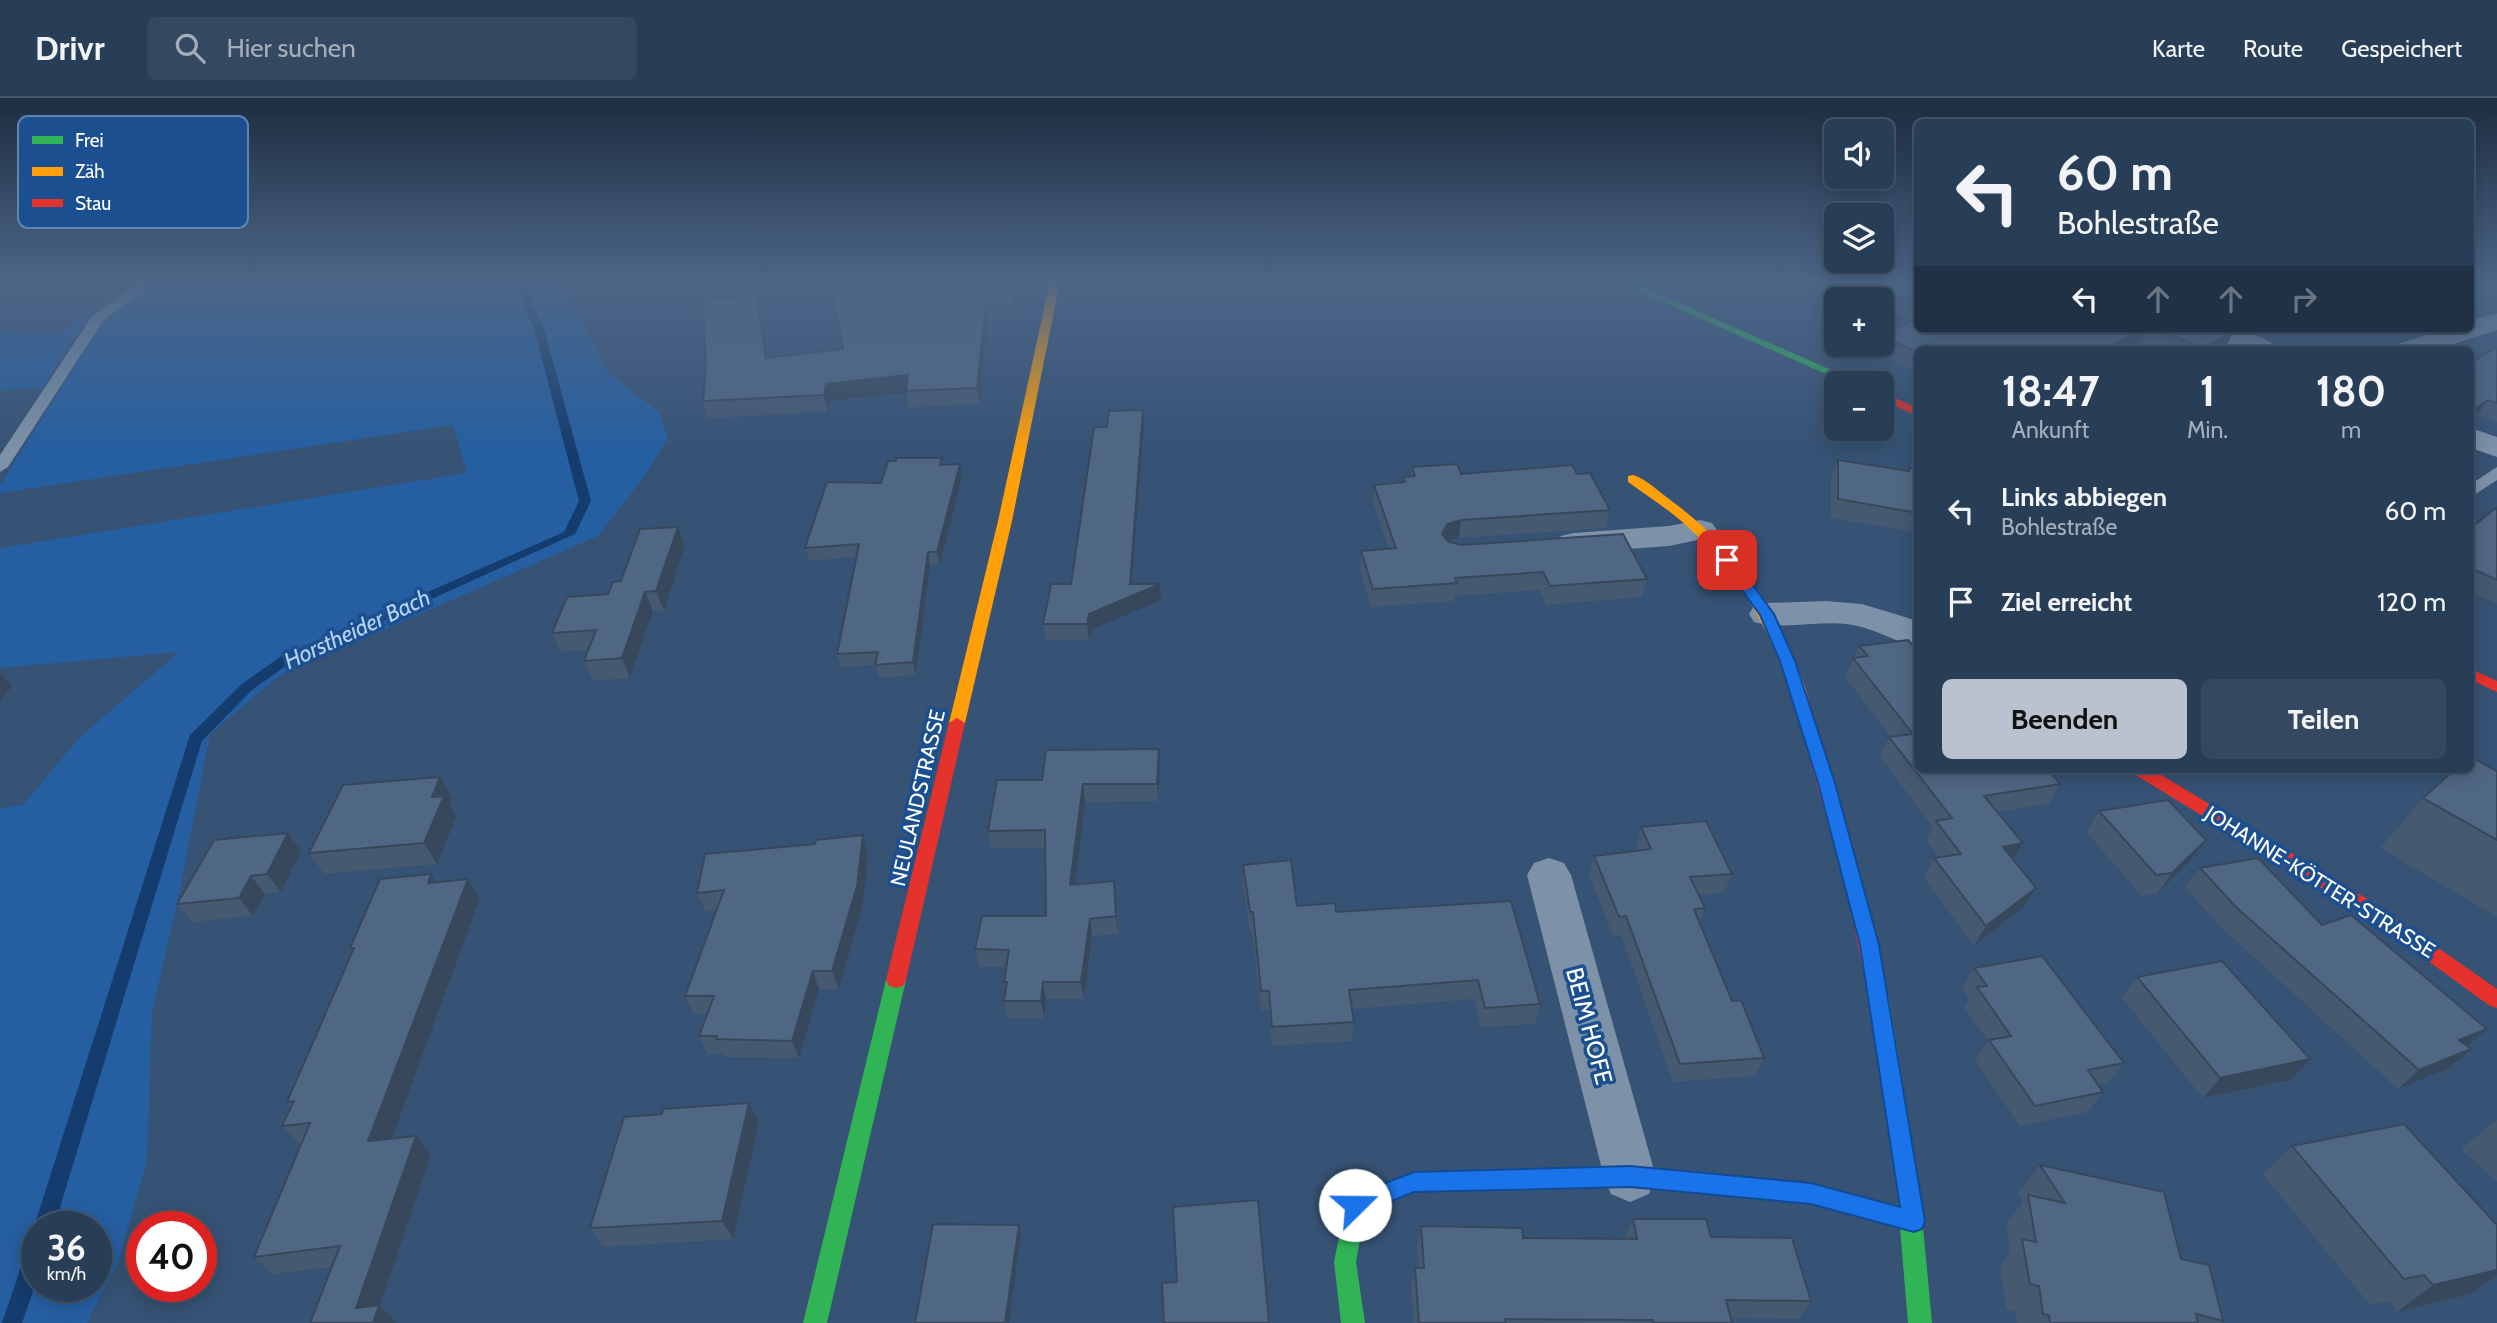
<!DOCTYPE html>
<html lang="de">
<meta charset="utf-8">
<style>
body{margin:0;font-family:Cabin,sans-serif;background:#344961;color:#f1f3f6;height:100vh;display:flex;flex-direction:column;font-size:26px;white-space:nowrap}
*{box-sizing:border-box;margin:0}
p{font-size:23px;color:#a5aeba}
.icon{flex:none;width:38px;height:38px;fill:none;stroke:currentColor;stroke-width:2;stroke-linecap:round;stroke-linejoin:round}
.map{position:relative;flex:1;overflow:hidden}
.side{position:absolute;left:1914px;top:248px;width:560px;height:427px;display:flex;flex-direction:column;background:#283e57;border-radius:10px;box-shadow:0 4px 18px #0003,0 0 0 2px #44576d}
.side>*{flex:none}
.banner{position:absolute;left:1914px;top:21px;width:560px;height:214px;border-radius:10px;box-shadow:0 4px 18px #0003,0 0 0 2px #44576d;background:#283e57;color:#f1f3f6;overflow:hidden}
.controls{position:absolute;left:1824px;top:21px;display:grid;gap:14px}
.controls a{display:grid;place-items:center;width:70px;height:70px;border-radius:10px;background:#283e57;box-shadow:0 4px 18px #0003,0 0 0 2px #44576d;font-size:35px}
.speed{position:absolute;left:21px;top:1113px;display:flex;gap:14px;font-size:35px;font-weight:700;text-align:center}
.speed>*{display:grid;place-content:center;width:91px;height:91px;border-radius:50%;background:#283e57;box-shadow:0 4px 18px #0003,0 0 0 2px #44576d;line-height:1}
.speed small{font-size:18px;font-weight:400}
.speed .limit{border:10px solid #d22;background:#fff;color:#111}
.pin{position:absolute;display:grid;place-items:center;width:60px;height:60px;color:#fff;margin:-30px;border-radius:14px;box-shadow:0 4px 10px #0006}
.me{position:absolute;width:77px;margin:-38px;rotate:68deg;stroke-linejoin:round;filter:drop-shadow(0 0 5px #0008)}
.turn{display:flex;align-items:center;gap:24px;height:147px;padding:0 28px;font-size:32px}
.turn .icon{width:91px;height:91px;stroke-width:2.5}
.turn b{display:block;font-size:49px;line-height:60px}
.lanes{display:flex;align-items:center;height:66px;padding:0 28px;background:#0003;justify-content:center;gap:35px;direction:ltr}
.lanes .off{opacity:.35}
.eta{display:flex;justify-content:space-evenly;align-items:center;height:119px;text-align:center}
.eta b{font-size:42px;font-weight:700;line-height:49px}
.cta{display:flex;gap:14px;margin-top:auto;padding:14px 28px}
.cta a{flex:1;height:80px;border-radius:10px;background:#b9c2ce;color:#111;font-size:28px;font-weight:700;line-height:80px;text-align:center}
.cta a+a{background:#344961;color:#f1f3f6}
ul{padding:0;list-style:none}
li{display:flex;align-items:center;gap:21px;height:91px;padding:0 28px}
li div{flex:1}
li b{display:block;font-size:26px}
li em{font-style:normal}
header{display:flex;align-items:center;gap:42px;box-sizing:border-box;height:98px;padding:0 35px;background:#283e57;border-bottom:2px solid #44576d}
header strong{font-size:33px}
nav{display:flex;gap:38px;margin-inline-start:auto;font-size:24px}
.search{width:490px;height:63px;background:#344961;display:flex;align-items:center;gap:18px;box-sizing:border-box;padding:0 24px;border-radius:10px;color:#a5aeba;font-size:26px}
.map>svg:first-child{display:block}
.green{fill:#265fa1;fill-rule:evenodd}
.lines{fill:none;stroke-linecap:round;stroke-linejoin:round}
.stream{fill:#153c6e;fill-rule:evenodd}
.lane{fill:#7d92a8;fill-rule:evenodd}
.street{fill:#7d92a8;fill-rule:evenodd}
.fast{fill:#30b455;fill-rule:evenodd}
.slow{fill:#ff9f0a;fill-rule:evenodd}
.jam{fill:#e5322d;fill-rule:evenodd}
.wall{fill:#455971}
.shaded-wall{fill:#38485c}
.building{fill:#506783;stroke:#38485c;stroke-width:2}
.route{fill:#1a73e8;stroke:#114b97;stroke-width:2}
.labels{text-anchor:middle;stroke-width:7;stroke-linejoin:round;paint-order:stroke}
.street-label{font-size:21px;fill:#fff;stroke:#1b4f8f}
.water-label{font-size:23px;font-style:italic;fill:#b5d3f5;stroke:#1b4f8f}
.near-street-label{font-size:24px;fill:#fff;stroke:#1b4f8f}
.key{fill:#1b4f8f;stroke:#5f84b1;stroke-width:2}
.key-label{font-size:19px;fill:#fff}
</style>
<header>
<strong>Drivr</strong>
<div class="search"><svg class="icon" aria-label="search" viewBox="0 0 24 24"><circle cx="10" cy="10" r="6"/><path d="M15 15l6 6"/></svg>Hier suchen</div>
<nav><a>Karte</a><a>Route</a><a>Gespeichert</a></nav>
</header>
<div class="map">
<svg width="2497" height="1225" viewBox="0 0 2497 1225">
<rect width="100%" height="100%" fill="#365274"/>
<g class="green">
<path d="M158,183H553L581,222L607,274L659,314L668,340L643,380L598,438L279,578L210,636L177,806L152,914L147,1063L117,1167L87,1225H0V710L23,707L79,640L179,554L0,570V450L467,375L453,327L0,395V387L106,219L120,206ZM37,1129H96V1188H37Z"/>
<path d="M107,204L84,223L42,290L0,292V233L57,236Z"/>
</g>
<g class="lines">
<g class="stream">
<path d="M514,183H523L544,231L591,403L575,436L290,565L252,592L202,643L54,1129H37V1135L34,1129L190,637L242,586L280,559L564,434L579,403L534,231Z"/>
<path d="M37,1141V1182L22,1225H2L27,1151L30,1144Z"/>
</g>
<g class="lane">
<path d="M142,183H156L103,223L8,369L0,374V357L93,217Z"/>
<path d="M2497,369V382L2471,399V386Z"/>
</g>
<g class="street">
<path d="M2497,215V232L2435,252H2394L2398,246L2445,231H2471V223Z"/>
<path d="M2198,231C2220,231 2263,231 2278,252C2255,252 2212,252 2198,231Z"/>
<path d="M2471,330L2497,339V359L2471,350Z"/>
<path d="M1700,422L1712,425L1717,432L1712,439L1669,448L1573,455L1561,452L1556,445L1561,438L1573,435L1669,428Z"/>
<path d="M1826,503L1862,506L1918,523V550C1893,543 1873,529 1846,526C1816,523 1784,532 1754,524L1749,516L1754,508L1767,505Z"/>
<path d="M1549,760L1564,765L1571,777L1656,1079L1649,1096L1630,1104L1611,1096L1604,1079L1527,777L1534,765Z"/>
</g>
<g class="fast">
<path d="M1616,183H1629L1861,285H1846Z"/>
<path d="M896,874L903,876L906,882L827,1225H803L886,882L889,876Z"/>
<path d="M1879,892L1886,894L1889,900L1918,1079L1921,1115L1925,1123L1923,1129L1932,1225H1908L1900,1130L1811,1105L1630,1089L1414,1094L1365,1114L1356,1164L1365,1225H1341L1334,1164L1347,1100L1414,1074L1630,1069L1811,1085L1899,1108L1869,900L1872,894Z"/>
</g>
<g class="slow">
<path d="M1050,183H1060L1012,423L965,625L957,630L949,625L998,423Z"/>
<path d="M1633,377C1646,381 1658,393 1669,401C1737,450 1780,517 1807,595L1804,599L1799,600L1791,595C1770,532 1739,475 1689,430C1671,413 1649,399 1628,384V378Z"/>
</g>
<g class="jam">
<path d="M1881,294L1918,310V318L1881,302Z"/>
<path d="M2471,571L2497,583V594L2471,582Z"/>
<path d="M1799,590L1807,595L1864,790L1889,900L1886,906L1879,908L1872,906L1869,900L1846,790L1791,595Z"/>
<path d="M957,620L965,625L906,882L903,888L896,890L889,888L886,882L949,625Z"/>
<path d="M2132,672H2153L2374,805L2497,891V910L2490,908L2362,815L2134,676Z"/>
</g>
</g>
<g class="wall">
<path d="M843,183H1024V189L1016,223H988L980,306L909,310L906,295L830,303L828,314L708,320L703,303L756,196L760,212L768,260L843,251Z"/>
<path d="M1858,183H1918V231H2229L2225,250L2222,252H2156L2140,245L2127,252H1918V274L1875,255L1878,247H1881V238L1912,223L1881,209L1885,195Z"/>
<path d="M2238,231H2258L2253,234Z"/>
<path d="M2497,249V325L2477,317L2471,321V265Z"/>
<path d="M1144,327L1132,486H1160L1161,502L1091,532L1089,542H1046L1043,526L1071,486L1107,329Z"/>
<path d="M942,360L943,367L962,379L940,467H930L916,577L879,580L875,567L841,569L837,556L856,459L809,463L805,450Z"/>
<path d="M1838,362L1908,373L1909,370L1918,371V435L1831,420V381Z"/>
<path d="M1412,369L1461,376H1577L1610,412L1606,430L1459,440L1448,444L1462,447L1647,481L1642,499L1546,507L1540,492L1455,498L1454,503L1371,509L1360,471L1361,453L1389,451L1373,405L1374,387L1402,384L1403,379L1411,378Z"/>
<path d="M2497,409V506L2471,495V430Z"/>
<path d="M685,448L664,513H653L630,580L593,583L584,563L588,552L561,554L552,535L608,496L621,483Z"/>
<path d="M1908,542L1918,672L2060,686L2049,706L1997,714L2023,745L2013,762L2023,809L1974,848L1924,780L1934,760H1939L1926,742L1933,729L1880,659L1889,639H1891L1845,579L1859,548Z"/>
<path d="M1160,669L1158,703L1085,704L1075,786L1116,801L1118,836L1092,838L1084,901H1046L1044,920H1007L1004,903L1006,894L1004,884L1006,869H979L975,851L1046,818V750H991L988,733L1042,682Z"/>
<path d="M2497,673V819L2380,750L2423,700Z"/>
<path d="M452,700L450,707L456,719L437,766L324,776L309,755Z"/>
<path d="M2099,713L2190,763L2157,796L2142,798L2086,734Z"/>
<path d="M1641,729L1732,776L1724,795L1699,797L1705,810L1699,825L1732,903L1764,960L1755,978L1673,984L1621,837L1613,838L1589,777L1594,758L1638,753L1636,748Z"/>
<path d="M288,735L301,753L281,794L265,796L253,818L193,824L177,806Z"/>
<path d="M863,737L868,756L863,807L839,891H819L799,960L725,959L723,956H708L699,938L707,916H694L685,898L717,812L705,813L697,795L815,746Z"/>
<path d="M1243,767L1297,808L1336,814L1540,906L1535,926L1481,929L1474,901L1352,911L1354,924L1352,943L1272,948L1269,912L1261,913L1252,834H1250L1243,787Z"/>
<path d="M2200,770L2322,827L2487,931L2467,949L2471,951L2450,970L2398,991L2222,830L2185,790Z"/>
<path d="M431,776L436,784L468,781L480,800L392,1040L431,1056L380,1208L396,1224L332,1169L273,1176L254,1159L301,1047L282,1028L291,1009L287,1004L352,854L350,850Z"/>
<path d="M1974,870L2124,965L2108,985L2098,987L2103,994L2088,1014L2020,1028L1975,962L1988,943L1964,910L1969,902L1962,890Z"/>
<path d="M2137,879L2310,961L2291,982L2203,1000L2122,900Z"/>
<path d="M749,1005L759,1025L733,1141L603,1149L590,1130Z"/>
<path d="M2497,1022V1084L2461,1051Z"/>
<path d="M2292,1048L2471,1196L2397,1214L2389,1203L2370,1207L2263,1076Z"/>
<path d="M2040,1067L2181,1161L2223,1223L2220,1225H2017L2016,1214L2006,1212L2000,1168L2010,1155L2006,1125L2023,1104L2018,1095Z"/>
<path d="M1633,1121L1711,1139L1811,1203L1799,1221L1731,1220L1732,1225H1414L1411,1189L1415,1170H1419L1417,1147L1421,1128L1523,1140L1625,1141Z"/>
</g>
<g class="shaded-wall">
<path d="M1020,183H1024V189L1016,223L1014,206Z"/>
<path d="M756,196L760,212L770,277L766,260Z"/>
<path d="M986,206L988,223L980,306L977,290Z"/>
<path d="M2144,231H2147L2140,245L2127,252H2103Z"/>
<path d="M2234,233L2225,250L2222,252H2203L2204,250Z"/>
<path d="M908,277L906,295L830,303L828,314L824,297L826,286Z"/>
<path d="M2488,302L2477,317L2471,321V313Z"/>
<path d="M1143,312L1144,327L1131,498L1160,486L1161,502L1091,532L1089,542L1087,526L1089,516L1130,486Z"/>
<path d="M960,366L962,379L940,467L937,454Z"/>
<path d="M1461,422L1459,440L1445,444L1442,436L1447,426Z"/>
<path d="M678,429L685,448L664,513L656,493Z"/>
<path d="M928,454L930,467L916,577L913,564Z"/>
<path d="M645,494L653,513L630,580L622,560Z"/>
<path d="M0,575L12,588L0,604Z"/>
<path d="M1159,651L1160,669L1158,703L1157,686Z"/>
<path d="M440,679L452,700L450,707L456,719L437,766L424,745L432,699Z"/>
<path d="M1083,686L1085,704L1073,804L1070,787Z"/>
<path d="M288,735L301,753L281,794L267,776Z"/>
<path d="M863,737L868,756L863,807L839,891L832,873Z"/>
<path d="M2206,742L2190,763L2157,796L2172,775Z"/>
<path d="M2023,745L2011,765L2003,749Z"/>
<path d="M431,776L443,795L428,785Z"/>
<path d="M251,778L265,796L253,818L239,800Z"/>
<path d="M468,781L480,800L384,1062L368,1043Z"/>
<path d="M1114,783L1116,801L1118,836L1116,818Z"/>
<path d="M2036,790L2023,809L1974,848L1986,828Z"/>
<path d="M1090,821L1092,838L1084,901L1081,884Z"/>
<path d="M813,873L819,891L799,960L792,943Z"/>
<path d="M1043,884L1046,901L1044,920L1041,903Z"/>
<path d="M2487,931L2466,950L2459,942Z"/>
<path d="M2471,951L2450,970L2398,991L2419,972Z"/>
<path d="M2310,961L2291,982L2203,1000L2220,980Z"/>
<path d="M749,1005L759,1025L733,1141L722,1123Z"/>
<path d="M416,1038L431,1056L380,1208L396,1224V1225H372L356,1210Z"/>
<path d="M1019,1127L1021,1136L1009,1225H1005Z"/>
<path d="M2497,1172V1177L2471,1196L2397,1214L2433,1187Z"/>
</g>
<g class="building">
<path d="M843,183H1020L1014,206H986L977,290L906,293L908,277L826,286L824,297L703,303L706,270L703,203L756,196L766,260L843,251L830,184Z"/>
<path d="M1900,183H1918V206L1886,192L1905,184Z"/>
<path d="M1918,220V231H2144L2103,252H1966L1959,249L1953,252H1918V254L1881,238Z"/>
<path d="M2154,231H2229L2234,233L2204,250Z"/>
<path d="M2497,249V305L2488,302L2471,313V265Z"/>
<path d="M1143,312L1130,486H1160L1089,516L1087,526H1043L1051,486H1071L1094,329H1107L1109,313Z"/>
<path d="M896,360H942L940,367L960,366L937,454H928L913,564L875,567L878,554L837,556L859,446L805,450L827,384L881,385L888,363H896Z"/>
<path d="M1838,362L1909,373V370L1918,371V415L1838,401Z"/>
<path d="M1457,366L1461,376L1572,367L1577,376L1590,375L1610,412L1461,422L1447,426L1442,436L1449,444L1462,447L1623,436L1647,481L1550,488L1543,474L1455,480L1457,485L1373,491L1361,453L1396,450L1374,387L1405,384L1403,379L1415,378L1412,369Z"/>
<path d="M2497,409V482L2471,470V430Z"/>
<path d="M678,429L656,493L645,494L622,560L584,563L596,532L552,535L567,499L608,496L613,484L621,483L640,431Z"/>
<path d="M1908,542L1918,554V672H2048L2060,686L1984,698L2023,745L2003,749L2036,790L1986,828L1934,760L1961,756L1936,723L1952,720L1889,639L1913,636L1853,560L1868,558L1859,548Z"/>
<path d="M1159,651L1157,686H1083L1070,787L1114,783L1116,818L1090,821L1081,884H1043L1041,903H1004L1007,884H1004L1009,852L975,851L982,818H1046L1045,732L988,733L997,682H1042L1046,652Z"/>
<path d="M2471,659L2497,673V742L2423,700L2454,672H2471Z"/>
<path d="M440,679L432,699L444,698L424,745L309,755L343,687Z"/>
<path d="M2168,702L2206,742L2172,775L2156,777L2099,713Z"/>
<path d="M1706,723L1732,776L1690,779L1705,810L1694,811L1732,903L1741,902L1764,960L1680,966L1626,818L1619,819L1594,758L1651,751L1641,729Z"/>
<path d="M288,735L267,776L251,778L239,800L177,806L214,742Z"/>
<path d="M863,737L857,788L832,873H813L792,943L716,941L717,938H699L714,898H685L724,792L697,795L705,756L815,746L816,742Z"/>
<path d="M2258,760L2322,827L2351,817L2487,931L2459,942L2471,951L2419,972L2237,810L2200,770Z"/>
<path d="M1291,762L1297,808L1335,805L1336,814L1511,803L1540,906L1485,910L1478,882L1349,892L1354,924L1272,929L1269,893H1261L1253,814H1250L1243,767Z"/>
<path d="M431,776L428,785L468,781L368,1043L416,1038L356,1210L379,1207L373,1225H310L340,1148L254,1159L310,1025L282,1028L294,1003L287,1004L354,850H350L380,781Z"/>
<path d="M2042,858L2124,965L2088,972L2103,994L2035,1008L1989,942L2011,938L1977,889L1987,888L1974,870Z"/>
<path d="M2222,863L2310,961L2220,980L2137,879Z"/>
<path d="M749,1005L722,1123L590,1130L624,1019L662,1016L663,1011Z"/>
<path d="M2404,1026L2497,1127V1172L2433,1187L2424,1177L2404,1181L2292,1048Z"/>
<path d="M2040,1067L2164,1094L2181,1161L2209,1167L2223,1223L2196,1216L2198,1225H2050L2049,1217L2043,1216L2039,1188L2030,1186L2022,1141L2036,1144L2028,1097L2065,1105Z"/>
<path d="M1258,1102L1269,1225H1164L1162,1185L1177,1184L1173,1109Z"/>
<path d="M1633,1121H1706L1711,1139L1792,1140L1811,1203L1726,1202L1732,1225H1654L1653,1222L1505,1221L1506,1225H1419L1415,1170H1424L1421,1128L1522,1130L1523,1140L1637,1141Z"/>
<path d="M933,1126L1019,1127L1005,1225H915Z"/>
</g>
<linearGradient id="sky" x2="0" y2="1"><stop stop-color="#1e2d40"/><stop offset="0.52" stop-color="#4c6688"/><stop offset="1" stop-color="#4c6688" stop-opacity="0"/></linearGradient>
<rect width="2497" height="354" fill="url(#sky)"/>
<path class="route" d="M1727,458L1732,459L1774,516L1795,563L1835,685L1879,847L1925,1123L1922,1131L1914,1134L1811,1106L1630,1089L1414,1094L1355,1118L1347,1115L1344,1107L1347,1100L1414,1074L1630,1068L1811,1085L1900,1109L1860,847L1818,685L1780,563L1760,517L1720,462Z"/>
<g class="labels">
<g class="street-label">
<text transform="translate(918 700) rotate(-77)" y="7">NEULANDSTRASSE</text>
<text transform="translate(2320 784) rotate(32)" y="7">JOHANNE-KÖTTER-STRASSE</text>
</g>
<g class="water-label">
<text transform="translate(357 531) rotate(-25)" y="8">Horstheider Bach</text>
</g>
<g class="near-street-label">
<text transform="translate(1589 928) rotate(75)" y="8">BEIM HOFE</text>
</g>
</g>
<rect x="18" y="18" width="230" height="112" rx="10" class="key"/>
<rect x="32" y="38" width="31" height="8" fill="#30b455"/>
<rect x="32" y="69" width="31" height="9" fill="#ff9f0a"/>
<rect x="32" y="101" width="31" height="8" fill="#e5322d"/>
<g class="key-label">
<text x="75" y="49">Frei</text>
<text x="75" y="80">Zäh</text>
<text x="75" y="112">Stau</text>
</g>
</svg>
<div class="controls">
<a><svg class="icon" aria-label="sound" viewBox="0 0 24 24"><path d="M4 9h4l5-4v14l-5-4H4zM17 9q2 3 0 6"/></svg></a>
<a><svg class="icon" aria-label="layers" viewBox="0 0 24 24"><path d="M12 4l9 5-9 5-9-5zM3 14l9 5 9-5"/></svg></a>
<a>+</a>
<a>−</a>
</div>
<div class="speed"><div>36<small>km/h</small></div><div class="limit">40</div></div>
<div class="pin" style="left:1727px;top:462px;background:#d93025"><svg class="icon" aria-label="arrive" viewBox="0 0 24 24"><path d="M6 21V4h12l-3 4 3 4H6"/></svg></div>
<svg class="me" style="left:1355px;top:1107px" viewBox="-20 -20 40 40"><circle r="19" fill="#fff"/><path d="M0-13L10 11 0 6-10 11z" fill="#1a73e8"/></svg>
<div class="banner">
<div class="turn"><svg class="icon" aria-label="left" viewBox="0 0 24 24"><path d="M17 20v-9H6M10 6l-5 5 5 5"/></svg><div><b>60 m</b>Bohlestraße</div></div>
<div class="lanes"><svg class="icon" aria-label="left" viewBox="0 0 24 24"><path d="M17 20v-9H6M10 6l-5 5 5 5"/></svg><svg class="icon off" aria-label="ahead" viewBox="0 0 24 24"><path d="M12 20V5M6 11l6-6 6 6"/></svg><svg class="icon off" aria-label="ahead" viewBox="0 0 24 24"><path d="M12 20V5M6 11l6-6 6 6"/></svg><svg class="icon off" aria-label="right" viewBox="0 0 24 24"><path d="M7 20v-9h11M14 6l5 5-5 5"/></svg></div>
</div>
<section class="side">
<div class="eta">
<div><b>18:47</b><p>Ankunft</p></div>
<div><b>1</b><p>Min.</p></div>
<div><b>180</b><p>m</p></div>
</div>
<ul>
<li><svg class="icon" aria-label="left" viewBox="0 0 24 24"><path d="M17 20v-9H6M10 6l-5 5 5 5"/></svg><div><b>Links abbiegen</b><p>Bohlestraße</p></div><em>60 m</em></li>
<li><svg class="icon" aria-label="arrive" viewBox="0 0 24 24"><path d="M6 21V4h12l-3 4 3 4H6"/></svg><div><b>Ziel erreicht</b></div><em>120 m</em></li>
</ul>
<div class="cta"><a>Beenden</a><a>Teilen</a></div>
</section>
</div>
